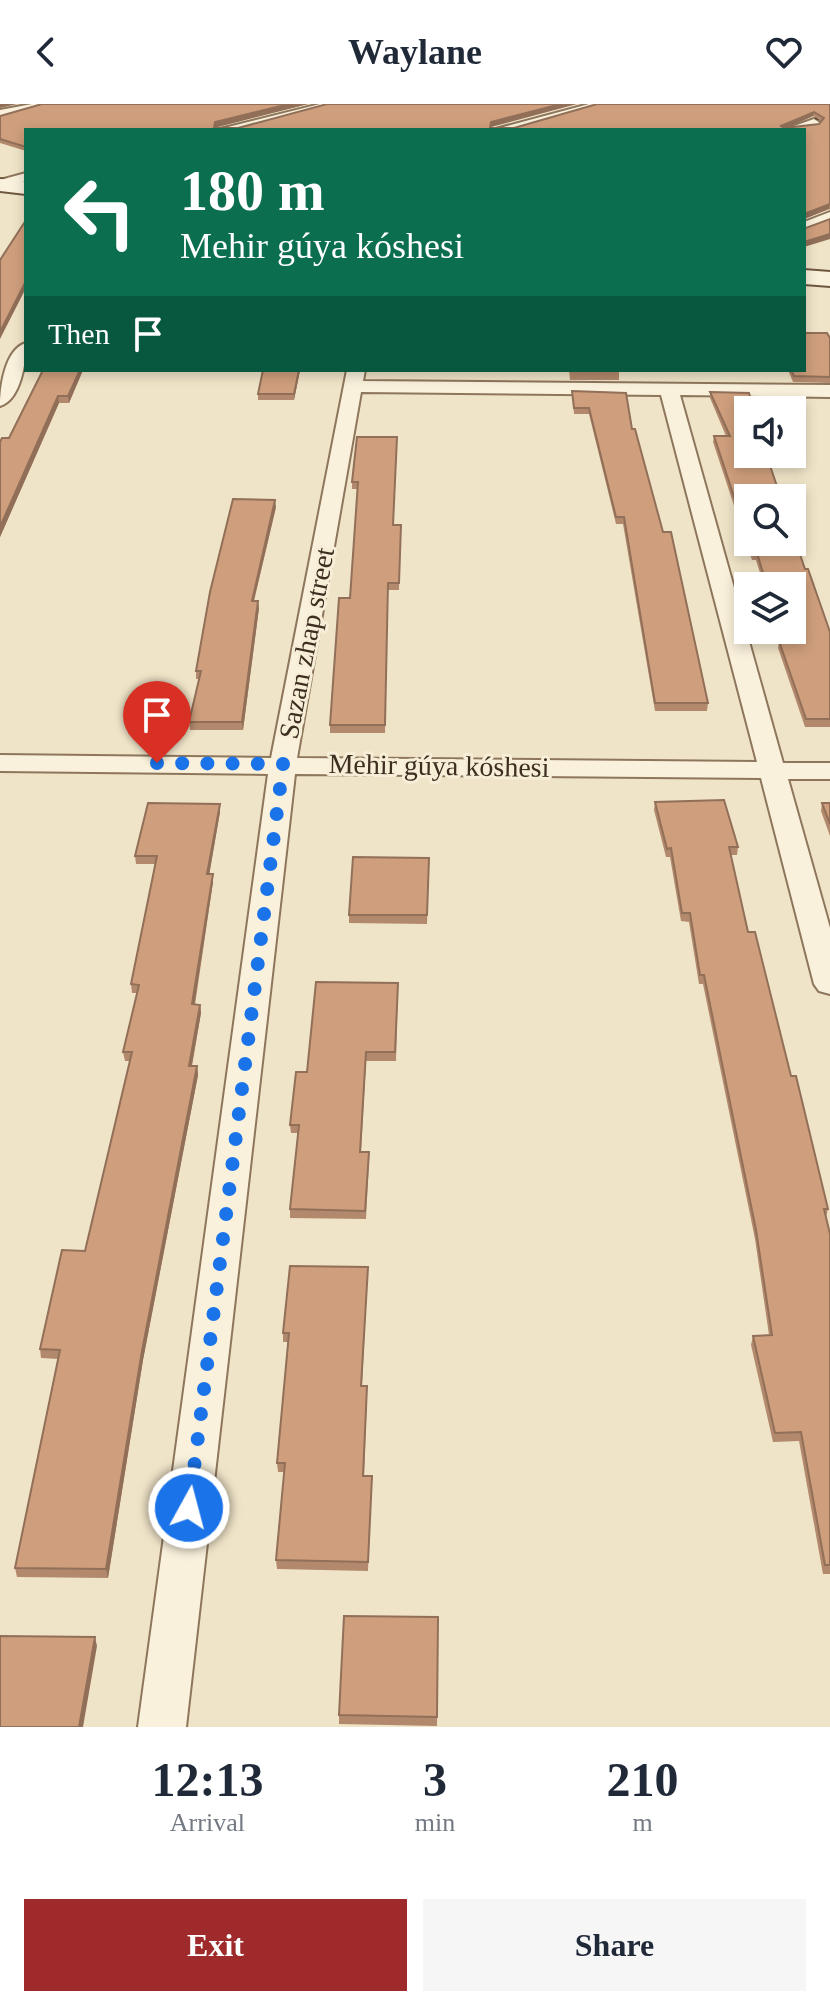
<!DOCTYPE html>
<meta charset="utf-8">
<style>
:root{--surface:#fff;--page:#f6f6f7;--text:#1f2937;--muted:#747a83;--accent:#9e2a2b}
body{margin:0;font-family:"Times New Roman",serif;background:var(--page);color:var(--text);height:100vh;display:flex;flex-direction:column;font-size:30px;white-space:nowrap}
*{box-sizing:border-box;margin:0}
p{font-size:26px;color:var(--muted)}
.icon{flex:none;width:44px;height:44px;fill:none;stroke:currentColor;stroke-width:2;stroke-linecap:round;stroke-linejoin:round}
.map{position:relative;height:1623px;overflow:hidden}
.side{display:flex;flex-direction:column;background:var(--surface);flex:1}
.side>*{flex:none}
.guide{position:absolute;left:24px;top:24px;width:782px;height:244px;border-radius:0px;box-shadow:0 4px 12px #0003;background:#0b6e4f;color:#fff;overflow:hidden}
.controls{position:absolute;left:734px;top:292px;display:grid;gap:16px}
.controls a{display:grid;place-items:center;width:72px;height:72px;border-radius:0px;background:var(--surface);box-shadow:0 4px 12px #0003;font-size:40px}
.pin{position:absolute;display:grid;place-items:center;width:68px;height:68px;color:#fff;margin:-82px -34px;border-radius:50% 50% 50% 0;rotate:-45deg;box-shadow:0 0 8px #0007}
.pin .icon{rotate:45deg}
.me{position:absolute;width:88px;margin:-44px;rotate:7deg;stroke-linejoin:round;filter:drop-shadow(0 0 6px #0008)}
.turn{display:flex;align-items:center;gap:28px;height:168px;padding:0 24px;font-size:36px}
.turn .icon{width:104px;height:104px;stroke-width:2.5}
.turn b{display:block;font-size:56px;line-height:68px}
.then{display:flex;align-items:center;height:76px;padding:0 24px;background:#0003;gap:16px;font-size:30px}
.eta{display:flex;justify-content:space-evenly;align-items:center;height:136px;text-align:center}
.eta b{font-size:48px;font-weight:700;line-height:56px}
.primary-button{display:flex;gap:16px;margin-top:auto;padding:16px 24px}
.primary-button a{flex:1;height:92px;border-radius:0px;background:var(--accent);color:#fff;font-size:32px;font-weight:700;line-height:92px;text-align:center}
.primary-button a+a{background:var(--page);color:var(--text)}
header{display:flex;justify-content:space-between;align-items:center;height:104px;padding:0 24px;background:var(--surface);font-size:36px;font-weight:700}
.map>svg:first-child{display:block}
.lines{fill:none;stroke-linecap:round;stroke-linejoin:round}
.street-casing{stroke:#8d765c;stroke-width:4}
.secondary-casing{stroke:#6f573f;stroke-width:4}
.street{fill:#faf1dc;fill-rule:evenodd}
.secondary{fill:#faf1dc;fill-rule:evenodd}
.rail{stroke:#3d2e20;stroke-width:3;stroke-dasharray:6 6;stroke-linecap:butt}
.wall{fill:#b2896c;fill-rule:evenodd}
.shaded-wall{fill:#916f58}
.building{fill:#cf9f7d;stroke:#916f58;stroke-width:2;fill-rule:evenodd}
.route{stroke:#1a73e8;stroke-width:14;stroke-dasharray:0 25.2}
.labels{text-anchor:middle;stroke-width:6;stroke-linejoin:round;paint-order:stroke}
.street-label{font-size:28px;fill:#3d2e20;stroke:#f7eed8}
</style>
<header><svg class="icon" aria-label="back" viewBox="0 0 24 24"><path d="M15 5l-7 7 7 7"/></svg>Waylane<svg class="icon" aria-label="heart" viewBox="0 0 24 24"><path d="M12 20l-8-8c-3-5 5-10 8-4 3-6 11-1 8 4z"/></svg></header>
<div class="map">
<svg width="830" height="1623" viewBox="0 0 830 1623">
<rect width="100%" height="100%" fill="#f0e4c8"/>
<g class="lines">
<g class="street-casing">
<path id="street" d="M32 0H56L0 14V6Z
M320 0H342L238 26H216Z
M589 0H610L513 26H492Z
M814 15 820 19 818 22 783 26Z
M26 69V77L0 84V76Z
M830 108V117L804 127V118Z
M26 239C26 257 21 296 0 302 0 283 5 245 26 239Z
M347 266H365L363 277 830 281V293L680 291 783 659H830V675H788L830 824V890L819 887 814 880 761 674 295 670 186 1623H138L268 670 0 667V651L271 654ZM361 288 661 291 757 658 297 654Z"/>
</g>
<g class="secondary-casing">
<path id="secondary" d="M0 75 26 78V90L0 87Z
M804 166 830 168V182L804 180Z"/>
</g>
<use href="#street" class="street"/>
<use href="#secondary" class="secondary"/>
<path class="rail" d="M757 0 830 17"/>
</g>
<path class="wall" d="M42 0H308L215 23 238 24 491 23 514 24 830 0V106L829 105 804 115V26H26V47L0 39V12ZM813 12 821 17 819 20 786 24Z
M830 234V279L793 278 788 266H804Z
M83 266 69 299H59L0 433V338L9 334Z
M263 266H300L294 296H258V290Z
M569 266H619V276H570Z
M572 287 632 325 708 599 707 607H655L623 420H616L589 310H574Z
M710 288 749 289 748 438H792L805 465 830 528V623H805L778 544 779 537H780L777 526H792V482H764L756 456H752L713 338 714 332H726L710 294Z
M357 333 394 421H401L399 486H388L385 629H330V621L350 494 358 385H352V378Z
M276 403 254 497 259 504 243 626H190L189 618 199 575H196V567Z
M655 698 738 743 737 751H731L748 828 791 972 828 1105 826 1113 830 1130V1470H823L799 1337 773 1338 751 1241 753 1232 769 1231 755 1135 703 880H699L689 818 681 817 670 753H666L654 706Z
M822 699H830V732L821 707Z
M220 700V708L209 770H213V778L195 901H200L201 909 192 962H197L198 971 143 1256 108 1474 17 1473 15 1464 59 1255 41 1254 40 1245 85 1147 130 957H125L123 948 137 889H132L131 880 155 760H136L135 752Z
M429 754 427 820 349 819V811Z
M398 879 396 957H366L361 1048 369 1057 366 1115 290 1114V1105L298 1029H291L290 1021 307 968Z
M368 1163 362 1282 367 1292 364 1372H372L368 1467 277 1465 276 1456 284 1368H278L277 1359 288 1238H283V1229Z
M438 1513 437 1622 339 1620V1611Z"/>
<path class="shaded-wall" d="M0 0H17L0 4Z
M289 0H308L214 24 215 18Z
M561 0H577L491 23V26V18Z
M814 8 813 12 782 26 781 22Z
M830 100 829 105 804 115V110Z
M830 130V135L804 143V138Z
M26 177V184L0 235V228Z
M80 266H83L69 299 68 292Z
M299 266H300L294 296V290Z
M58 292 59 299 0 433V423Z
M275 396 276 403 252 504V497Z
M258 497 259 504 243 626 242 618Z
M220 700V708L208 778 207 770Z
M213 770V778L193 909 192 900Z
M200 901 201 909 190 971 189 962Z
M197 962 198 971 143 1256 108 1474 106 1465 142 1247Z
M95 1533 97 1542 83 1623H79Z"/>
<path class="building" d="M42 0H289L215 18 214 24H238L327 0H561L491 18 490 24H514L597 0H830V100L804 110V26H26V43L0 35V12ZM814 8 824 14 819 20 784 24 781 22Z
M830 115V130L804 138V123L806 124Z
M26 116V177L0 228V156Z
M804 229H827L830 234V273L794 272 791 266H804Z
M43 266H80L68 292H58L0 423V338L2 334H9Z
M263 266H299L294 290H258Z
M572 287 626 289 632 325H635L663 428H671L708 599H655L624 413H616L589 304H574Z
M710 288 749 289 754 306H748V350H766L781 394H748V435L714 332H730Z
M357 333H397L393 421H401L399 479H388L385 621H330L339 494H350L358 378H352Z
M233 395 275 396 252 497H258L242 618H189L201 567H196L210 488Z
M792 427 805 465H808L830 528V615H806L779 537H784L780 526H792V482H767L757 449H753L749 438H792Z
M724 696 738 743H729L748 828H755L791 972H796L828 1105H824L830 1130V1461H825L801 1328 775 1329 753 1232 772 1231 756 1126 704 871H700L690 809H682L671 744 667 745 655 698Z
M148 699 220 700 207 770H213L192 900 200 901 189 962H197L142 1247 106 1465 15 1464 60 1246 40 1245 62 1146 85 1147 132 948H123L139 881 131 880 157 752H135Z
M822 699H830V720Z
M353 753 429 754 427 811H349Z
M316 878 398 879 395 948H366L360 1048H369L365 1107 290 1105 299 1021H290L296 968H307Z
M290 1162 368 1163 361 1282H367L363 1372H372L368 1458 276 1456 285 1359H277L289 1229H283Z
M344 1512 438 1513 437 1613 339 1611Z
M0 1532 95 1533 79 1623H0Z"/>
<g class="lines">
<path class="route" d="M157 659 283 660 189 1404"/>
</g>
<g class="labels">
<g class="street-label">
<text transform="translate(306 539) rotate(-79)" y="10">Sazan zhap street</text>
<text transform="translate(439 661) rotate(1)" y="10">Mehir gúyа kóshesi</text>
</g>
</g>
</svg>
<div class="controls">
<a><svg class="icon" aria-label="sound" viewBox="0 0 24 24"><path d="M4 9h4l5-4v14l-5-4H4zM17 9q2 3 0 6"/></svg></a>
<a><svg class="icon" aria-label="search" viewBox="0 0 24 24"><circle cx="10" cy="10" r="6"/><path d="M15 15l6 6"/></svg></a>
<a><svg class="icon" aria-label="layers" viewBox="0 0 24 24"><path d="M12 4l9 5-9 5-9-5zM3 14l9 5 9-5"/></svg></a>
</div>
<div class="pin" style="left:157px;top:659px;background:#d93025"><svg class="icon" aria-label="arrive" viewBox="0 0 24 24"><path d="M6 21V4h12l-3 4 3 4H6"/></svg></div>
<svg class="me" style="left:189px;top:1404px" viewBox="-20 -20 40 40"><circle r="17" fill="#1a73e8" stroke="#fff" stroke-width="3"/><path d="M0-11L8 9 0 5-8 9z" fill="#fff"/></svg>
<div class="guide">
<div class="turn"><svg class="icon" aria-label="left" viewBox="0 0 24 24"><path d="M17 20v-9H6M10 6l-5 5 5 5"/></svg><div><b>180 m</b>Mehir gúyа kóshesi</div></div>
<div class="then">Then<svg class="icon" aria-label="arrive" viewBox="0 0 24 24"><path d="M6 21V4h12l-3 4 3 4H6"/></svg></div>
</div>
</div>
<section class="side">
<div class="eta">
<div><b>12:13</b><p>Arrival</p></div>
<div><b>3</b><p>min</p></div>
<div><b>210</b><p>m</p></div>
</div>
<div class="primary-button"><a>Exit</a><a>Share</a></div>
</section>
